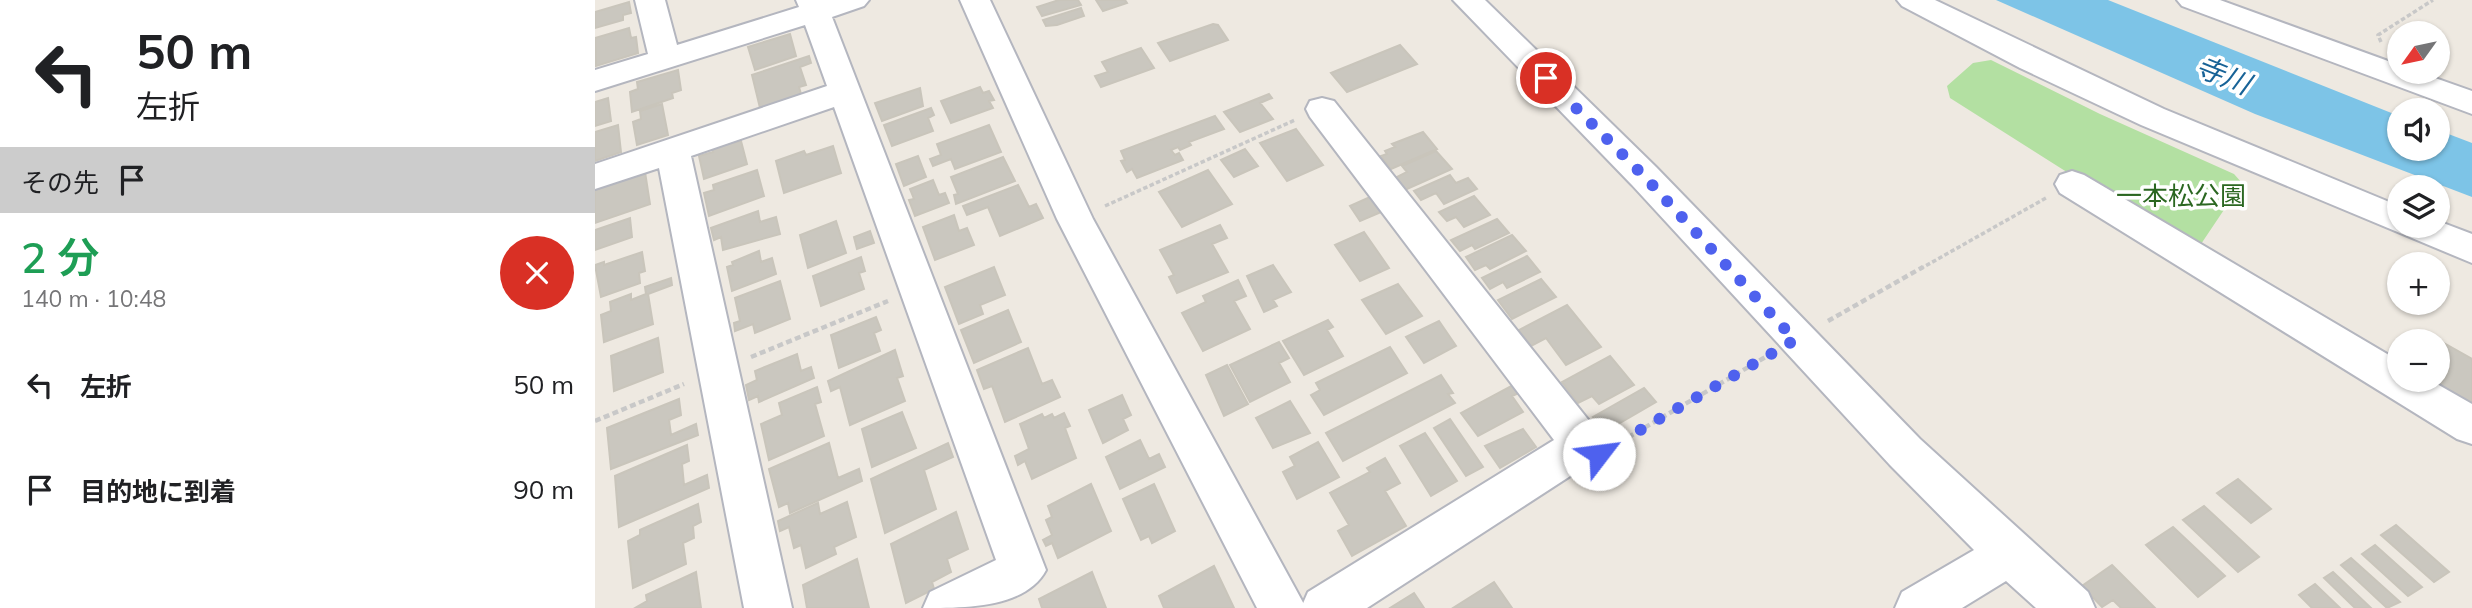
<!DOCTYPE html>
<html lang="ja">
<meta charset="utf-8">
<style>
:root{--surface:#fff;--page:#f6f6f6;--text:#202124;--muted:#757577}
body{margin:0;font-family:Mulish,"Noto Sans JP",sans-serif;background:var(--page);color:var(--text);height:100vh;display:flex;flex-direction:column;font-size:26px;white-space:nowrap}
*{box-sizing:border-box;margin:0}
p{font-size:23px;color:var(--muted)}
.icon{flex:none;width:38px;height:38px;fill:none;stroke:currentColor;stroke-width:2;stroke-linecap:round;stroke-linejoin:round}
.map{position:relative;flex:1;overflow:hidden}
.side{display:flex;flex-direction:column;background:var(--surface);width:595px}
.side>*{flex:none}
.top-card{background:#fff;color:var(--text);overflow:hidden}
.needle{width:46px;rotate:237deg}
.controls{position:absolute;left:1792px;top:21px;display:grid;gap:14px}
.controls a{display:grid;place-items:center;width:63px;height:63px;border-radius:50%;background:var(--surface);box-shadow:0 2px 5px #0004;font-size:35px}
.pin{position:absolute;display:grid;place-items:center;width:60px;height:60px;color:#fff;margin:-30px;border:4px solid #fff;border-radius:50%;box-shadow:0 2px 7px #0007}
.me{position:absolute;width:77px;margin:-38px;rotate:60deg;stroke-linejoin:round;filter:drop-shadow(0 0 5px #0008)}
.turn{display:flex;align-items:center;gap:24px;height:147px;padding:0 21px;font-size:32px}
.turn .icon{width:91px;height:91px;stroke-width:2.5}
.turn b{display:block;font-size:49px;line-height:60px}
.then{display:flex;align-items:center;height:66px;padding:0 21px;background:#0003;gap:14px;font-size:26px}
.round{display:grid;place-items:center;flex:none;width:74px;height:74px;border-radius:37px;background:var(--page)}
.summary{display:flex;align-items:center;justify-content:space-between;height:119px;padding:0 21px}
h1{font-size:42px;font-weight:600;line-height:52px;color:#1e9e55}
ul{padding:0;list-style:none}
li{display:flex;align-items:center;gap:21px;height:105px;padding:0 21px}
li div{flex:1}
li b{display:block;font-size:26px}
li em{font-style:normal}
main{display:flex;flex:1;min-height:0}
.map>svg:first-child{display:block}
.green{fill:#b3e0a2}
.water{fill:#7dc4e7}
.building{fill:#cac7bf;stroke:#c9c5bb;stroke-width:2}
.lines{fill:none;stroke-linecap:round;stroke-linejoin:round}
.minor-casing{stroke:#b4b6bf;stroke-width:4}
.tertiary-casing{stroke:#b4b6bf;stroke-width:4}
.path-far1{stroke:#c8c8c8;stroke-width:3.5;stroke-dasharray:4.5 2.5;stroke-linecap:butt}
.path{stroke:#c8c8c8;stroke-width:4.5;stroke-dasharray:6 3.5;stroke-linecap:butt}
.minor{fill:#fff;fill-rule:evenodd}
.tertiary{fill:#fff;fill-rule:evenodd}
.route{stroke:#4e61ee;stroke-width:12;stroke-dasharray:0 21.6}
.labels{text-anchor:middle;stroke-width:7;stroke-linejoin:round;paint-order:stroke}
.park-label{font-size:26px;fill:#2b6721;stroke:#fff}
.water-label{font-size:28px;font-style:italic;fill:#186397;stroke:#fff}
</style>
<main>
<section class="side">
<div class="top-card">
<div class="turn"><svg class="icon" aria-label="left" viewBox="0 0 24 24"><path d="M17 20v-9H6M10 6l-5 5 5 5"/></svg><div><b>50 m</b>左折</div></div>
<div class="then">その先<svg class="icon" aria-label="arrive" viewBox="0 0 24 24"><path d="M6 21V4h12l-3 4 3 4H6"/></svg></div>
</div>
<div class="summary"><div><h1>2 分</h1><p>140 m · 10:48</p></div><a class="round" style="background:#d93025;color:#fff"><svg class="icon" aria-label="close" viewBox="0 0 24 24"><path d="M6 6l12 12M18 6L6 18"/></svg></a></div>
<ul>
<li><svg class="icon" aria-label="left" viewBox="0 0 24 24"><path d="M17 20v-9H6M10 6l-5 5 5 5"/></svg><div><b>左折</b></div><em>50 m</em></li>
<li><svg class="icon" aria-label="arrive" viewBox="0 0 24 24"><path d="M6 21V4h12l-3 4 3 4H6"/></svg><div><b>目的地に到着</b></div><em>90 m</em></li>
</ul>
</section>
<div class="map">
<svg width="1877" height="608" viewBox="0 0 1877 608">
<rect width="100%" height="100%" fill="#eee9e1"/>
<path class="green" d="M1396 60 1505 114 1639 174 1647 183 1606 244 1625 269 1355 98 1352 86 1378 63Z"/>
<path class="water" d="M1401 0H1513L1804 116V149H1843V130L1877 143V197L1660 114Z"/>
<path class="building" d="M464 0H483L486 5 447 16 442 7Z
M501 0H530L532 3 508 11Z
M34 2 36 13 28 15V20L0 28V12Z
M486 8 489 16 462 25 451 26 448 20Z
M618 24 623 25 633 40 575 61 563 43Z
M34 28 36 38 41 37 43 53 1 66 0 38Z
M195 34 201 56 160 70 153 47Z
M805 45 822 64 752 92 736 73Z
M546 48 559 68 506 87 500 76 513 72 507 62Z
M214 56 216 63 205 67 211 85 204 87 206 94 165 108 157 75Z
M83 70 86 90 77 93 78 98 37 112 35 92 43 89 42 82Z
M385 87 388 93 394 91 399 100 394 101 398 108 356 123 346 101Z
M325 88 328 106 287 121 280 103Z
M674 94 677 98 665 103 678 119 645 132 629 112Z
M13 98 16 121 0 126V102Z
M67 104 73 135 42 145 38 122 46 119 45 111Z
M336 108 339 115 333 118 338 131 297 146 289 125Z
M620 116 629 129 594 142 596 145 585 150 583 147 576 150 580 155 584 153 588 160 542 178 537 169 532 172 526 161 530 160 526 151Z
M23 125 26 152 0 161V132Z
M394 125 406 152 360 169 356 159 338 166 335 159 346 155 342 144Z
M701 129 728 165 692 181 665 143Z
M828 132 842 149 796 169 786 156 792 154 790 151 800 147 797 144Z
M146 141 152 164 109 179 104 156 118 152 117 148Z
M238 146 246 173 189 193 181 161 209 151 211 155Z
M650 149 663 166 639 177 626 160Z
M841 151 857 169 803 193 794 181 812 172 807 166Z
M323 156 331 177 309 186 301 164Z
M408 157 420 181 361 204 359 195 363 194 356 177Z
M162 170 169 196 114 216 109 193 119 190 118 185Z
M613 170 637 204 587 227 564 192Z
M50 172 55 204 0 223V190Z
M855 175 861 183 873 178 882 189 849 204 841 193 826 200 819 191Z
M338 180 344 195 350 193 354 203 320 216 314 200 319 199 315 189Z
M423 185 434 207 441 204 448 218 405 236 393 207 372 215 368 206Z
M879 196 895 215 869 227 861 217 852 221 844 212Z
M775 197 786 212 765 221 755 206Z
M163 211 165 222 181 217 185 234 128 250 126 237 119 240 116 228Z
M359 215 364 231 372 228 379 245 340 260 328 227Z
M35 218 37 237 0 250V230Z
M902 219 914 233 880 249 877 245 865 251 856 240Z
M241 221 251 253 213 268 205 235Z
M625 225 632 238 617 244 633 272 582 293 574 277 579 275 565 250Z
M275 231 279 243 262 249 259 237Z
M769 232 794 268 765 281 740 245Z
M917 235 931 251 895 269 891 265 880 270 871 257Z
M164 251 166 262 177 258 181 274 137 291 132 267 138 265 137 262Z
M47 252 50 271 44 273 45 283 6 297 0 265 9 262V265Z
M932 256 945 272 912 288 908 282 895 289 887 278Z
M266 257 270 271 264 273 269 289 226 306 218 276Z
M678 265 696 292 678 300 682 306 669 312 652 276Z
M399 267 410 295 385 305 388 314 364 324 350 287Z
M76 278 77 285 53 294 58 324 9 342 6 315 16 311 15 302 36 294V300L51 294 50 287Z
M946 279 961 297 917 319 903 300Z
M643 280 651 296 639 301 655 329 608 351 587 313 611 302 608 296Z
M185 281 195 319 160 333 158 324 140 331 139 323 145 321 140 298Z
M803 284 827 316 791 334 767 300Z
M972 305 1006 347 971 365 951 338 936 346 924 330Z
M413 310 426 342 379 363 366 330Z
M281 317 286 330 279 333 285 351 244 368 236 335Z
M733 320 738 327 732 330 748 356 709 375 688 341Z
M844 321 861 346 829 363 811 337Z
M63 338 68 372 19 391 16 356Z
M1840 338 1877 359V420L1810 381 1843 380V341H1838Z
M684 342 694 358 684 363 695 382 655 402 635 365Z
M795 347 812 373 729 415 716 395 725 390 721 383Z
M433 348 447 384 457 380 465 397 410 422 397 386 389 389 382 370Z
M300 350 308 376 302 378 310 401 255 425 245 387 236 391 233 381Z
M202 354 206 371 216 367 219 378 164 402 163 396 154 400 151 385 162 380 160 371Z
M1015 356 1039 385 1004 404 997 396 983 403 967 382Z
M632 365 653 404 629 416 611 375Z
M846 375 858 393 853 394 860 403 748 461 731 433Z
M920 384 926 392 917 396 928 412 883 436 866 413Z
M222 387 226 402 220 404 229 436 174 460 166 424 187 415 184 403Z
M1049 388 1061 402 1006 434 996 422 1001 420 998 417Z
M527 395 536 415 528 419 533 430 508 443 494 410Z
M84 399 86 415 74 420 76 435 101 424 103 435 16 469 12 428Z
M695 401 715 433 678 448 661 418Z
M307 412 321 448 277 467 267 429Z
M469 413 475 426 470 428 481 458 437 479 430 461 423 465 420 456 434 449 425 424 447 414 449 418 457 414 459 418Z
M855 419 888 467 871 476 839 428Z
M928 429 941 447 905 468 890 446Z
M830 433 862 481 836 496 805 446Z
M545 440 554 459 564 454 570 467 525 489 511 457Z
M723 442 744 477 702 499 688 472 700 466 695 457Z
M234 443 243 478 264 469 267 481 195 513 193 503 184 507 174 469Z
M353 443 358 457 329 470 341 509 290 533 276 479Z
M92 445 94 461 87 464 89 485 112 475 114 488 24 527 20 476Z
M790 458 805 483 790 491 811 526 757 556 743 531 754 525 735 493 775 472 772 468Z
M1643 479 1676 509 1656 523 1622 493Z
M496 484 516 531 463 558 457 543 451 546 448 540 457 535 451 520 457 517 453 506Z
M559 484 580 531 557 543 554 536 546 540 528 499Z
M252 502 261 537 239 547 241 554 211 568 206 545 199 548 194 527 185 531 183 521 223 503 225 514Z
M103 504 106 522 98 526 99 538 88 543 91 564 38 588 33 541 45 535V530Z
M1609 506 1664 557 1643 572 1588 520Z
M361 512 373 549 352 559 356 572 337 582 339 589 311 603 296 544Z
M1801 525 1854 572 1839 582 1786 535Z
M1578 527 1630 576 1603 597 1551 545Z
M1780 545 1827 587 1813 596 1767 554Z
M1756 558 1805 602 1792 608 1746 565Z
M262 559 274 608H212L208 585Z
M1517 565 1560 608H1526L1518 600 1507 607 1487 586Z
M619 566 639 608H569L564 596Z
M101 572 106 608H40L52 601 51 595Z
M497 572 511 608H447L444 599Z
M1738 572 1776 608H1760L1729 578Z
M899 582 917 608H858Z
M1720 584 1745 608H1717L1704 595Z
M819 593 829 608H795Z"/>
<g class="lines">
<g class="minor-casing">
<path id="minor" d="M40 0H70L82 45 204 7 201 0H274L269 6 237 17 451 570C431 608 370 608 328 608L335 592 401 560 239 107 96 156 197 608H149L64 168 0 189V164L232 86 210 25 0 91V70L53 54Z
M858 0H890L1061 167 1325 439 1493 592 1500 608H1441L1411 581 1367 608H1300L1307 592 1379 550 1295 465 1037 185Z
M1302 0H1340L1569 109 1804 206V226H1843V221L1877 234V263L1546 125 1425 68 1307 6Z
M1582 0H1625L1804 65V72H1823L1877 91V114L1587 6Z
M727 98 739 101 1003 432 1009 445 1003 458 772 608H706L713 592 959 440 715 117 711 109 715 101Z
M1477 171 1489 175 1804 361V380H1835L1877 404V444L1862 439 1465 193 1460 184 1465 175Z"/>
</g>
<g class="tertiary-casing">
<path id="tertiary" d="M365 0H395L498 219 711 608H662L462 219Z"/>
</g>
<path class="path-far1" d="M1786 42 1783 35 1838 0
M510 206 700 120
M1325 269 1451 198"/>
<path class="path" d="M1233 321 1328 267
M156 357 293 301
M0 421 89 384
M1025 442 1174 355"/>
<use href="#minor" class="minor"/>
<use href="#tertiary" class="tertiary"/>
</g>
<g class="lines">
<path class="route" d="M951 78 1049 176 1200 340 1004 454"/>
</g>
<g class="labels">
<g class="park-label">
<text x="1586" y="205">一本松公園</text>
</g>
<g class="water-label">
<text transform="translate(1628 75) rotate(22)" y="10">寺川</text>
</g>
</g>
</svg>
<div class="controls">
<a><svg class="needle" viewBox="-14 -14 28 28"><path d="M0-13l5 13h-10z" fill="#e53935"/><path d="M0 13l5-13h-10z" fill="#757577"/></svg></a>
<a><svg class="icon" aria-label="sound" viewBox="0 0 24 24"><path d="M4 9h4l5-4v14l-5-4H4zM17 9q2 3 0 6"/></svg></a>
<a><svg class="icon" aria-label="layers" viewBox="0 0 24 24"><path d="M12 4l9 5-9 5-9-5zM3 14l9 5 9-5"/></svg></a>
<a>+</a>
<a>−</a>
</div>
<div class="pin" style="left:951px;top:78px;background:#d93025"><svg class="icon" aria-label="arrive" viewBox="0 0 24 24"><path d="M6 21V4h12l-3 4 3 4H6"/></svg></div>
<svg class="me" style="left:1004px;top:454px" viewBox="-20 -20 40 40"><circle r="19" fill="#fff"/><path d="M0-13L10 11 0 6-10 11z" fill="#4e61ee"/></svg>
</div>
</main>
